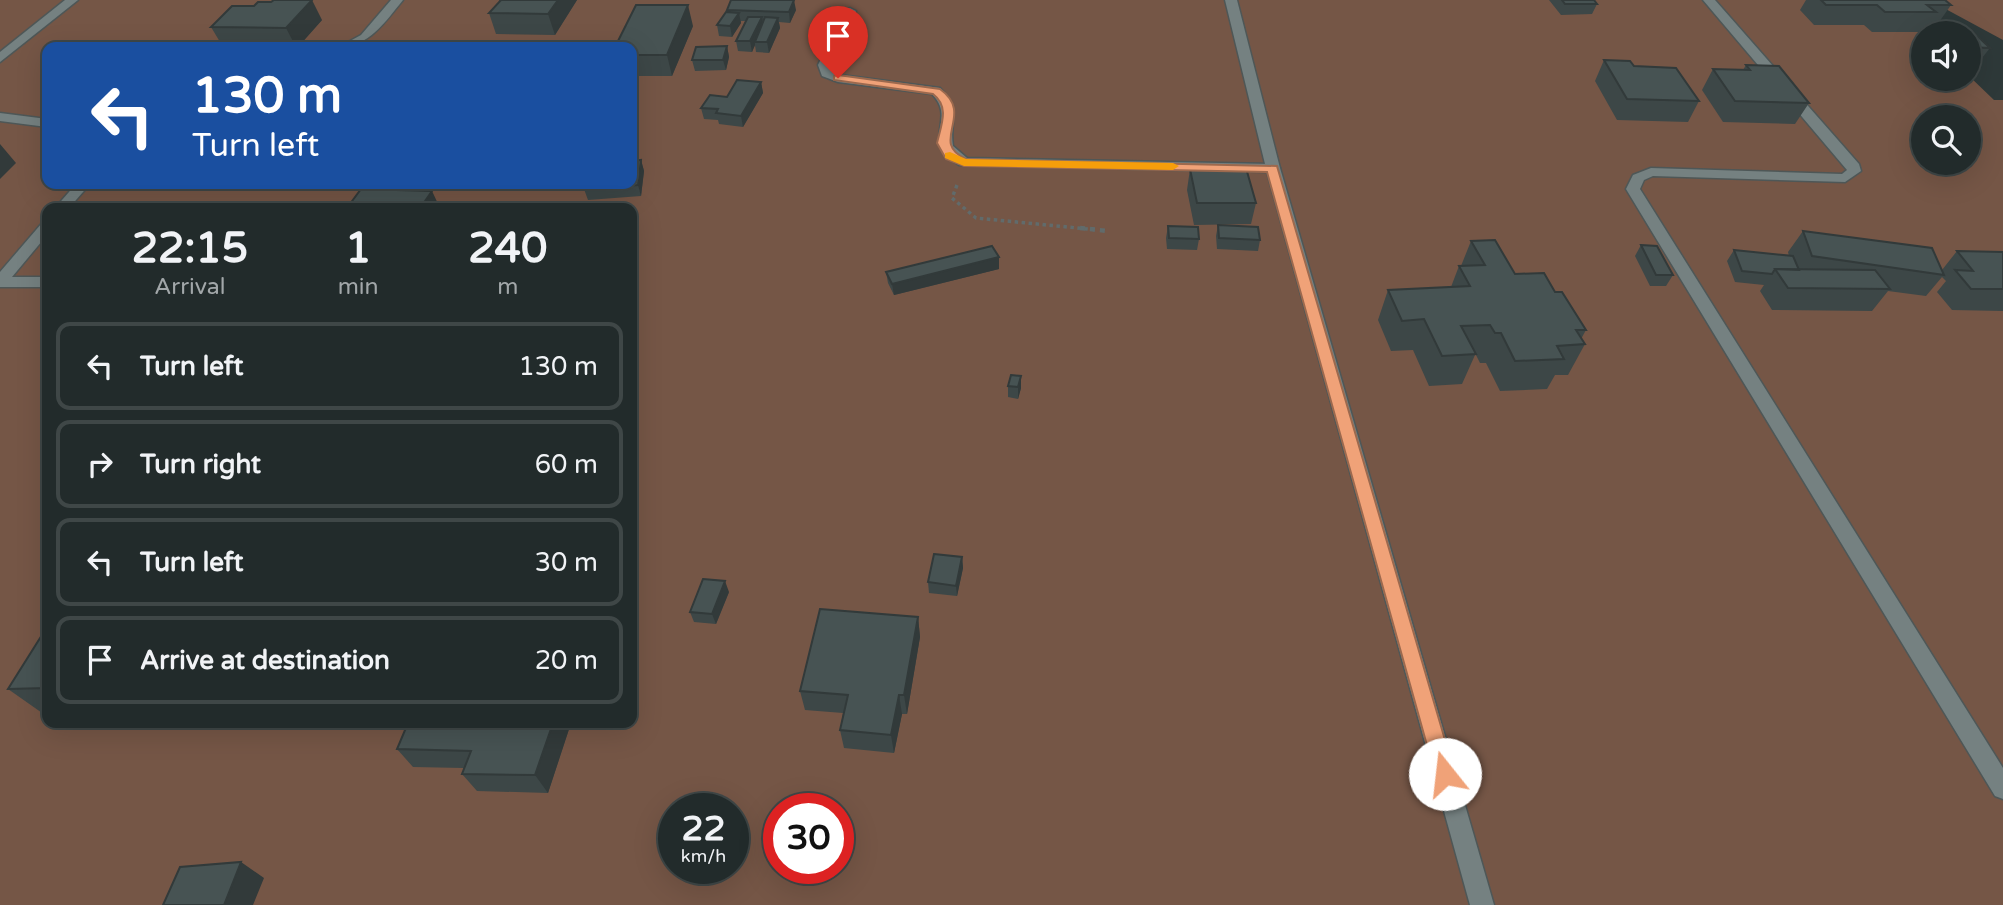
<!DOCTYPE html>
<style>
:root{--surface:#222b2b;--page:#2e3737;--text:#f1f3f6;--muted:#a2a7a9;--line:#3f4747}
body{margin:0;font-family:"Varela Round",sans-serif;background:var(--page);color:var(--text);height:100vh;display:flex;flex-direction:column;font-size:26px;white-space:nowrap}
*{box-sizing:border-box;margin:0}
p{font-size:23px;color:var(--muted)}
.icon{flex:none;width:38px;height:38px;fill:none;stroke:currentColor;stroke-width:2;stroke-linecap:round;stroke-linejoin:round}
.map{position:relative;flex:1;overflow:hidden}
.drawer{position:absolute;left:42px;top:203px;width:595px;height:525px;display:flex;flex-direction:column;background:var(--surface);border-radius:14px;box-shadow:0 7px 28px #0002,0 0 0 2px var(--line)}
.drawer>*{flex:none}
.guide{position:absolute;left:42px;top:42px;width:595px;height:147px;border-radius:14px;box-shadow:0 7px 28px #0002,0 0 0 2px var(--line);background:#1a4fa0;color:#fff;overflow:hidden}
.controls{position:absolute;left:1911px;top:21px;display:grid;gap:14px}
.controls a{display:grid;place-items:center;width:70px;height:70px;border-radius:50%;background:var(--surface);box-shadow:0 7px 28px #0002,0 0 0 2px var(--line);font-size:35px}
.speed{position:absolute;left:658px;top:793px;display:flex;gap:14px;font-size:35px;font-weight:700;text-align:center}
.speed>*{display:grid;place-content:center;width:91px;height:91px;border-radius:50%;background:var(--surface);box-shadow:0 7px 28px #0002,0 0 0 2px var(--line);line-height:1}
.speed small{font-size:18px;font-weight:400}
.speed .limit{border:10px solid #d22;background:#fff;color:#111}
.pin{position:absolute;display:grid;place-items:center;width:60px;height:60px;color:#fff;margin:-72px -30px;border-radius:50% 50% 50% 0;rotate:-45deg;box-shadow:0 0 7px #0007}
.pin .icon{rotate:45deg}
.me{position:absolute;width:77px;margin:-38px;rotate:344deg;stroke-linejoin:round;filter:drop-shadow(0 0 5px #0008)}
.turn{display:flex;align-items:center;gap:24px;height:147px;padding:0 35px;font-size:32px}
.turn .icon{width:91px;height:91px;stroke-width:2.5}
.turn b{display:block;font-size:49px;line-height:60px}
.eta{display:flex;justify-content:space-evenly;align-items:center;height:119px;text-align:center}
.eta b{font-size:42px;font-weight:700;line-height:49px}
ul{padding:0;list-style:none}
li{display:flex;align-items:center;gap:21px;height:88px;margin:0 14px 10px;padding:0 21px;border:4px solid var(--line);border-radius:14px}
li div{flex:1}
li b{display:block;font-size:26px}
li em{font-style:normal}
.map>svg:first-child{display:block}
.green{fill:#755646;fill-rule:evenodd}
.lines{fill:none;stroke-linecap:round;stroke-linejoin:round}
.service-casing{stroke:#4e5757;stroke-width:3}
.minor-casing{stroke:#4e5757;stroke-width:3}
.path-far1{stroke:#616b6b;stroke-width:3.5;stroke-dasharray:3.5 3.5;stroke-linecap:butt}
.path{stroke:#616b6b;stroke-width:4.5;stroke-dasharray:5 5;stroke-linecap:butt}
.service{fill:#758181;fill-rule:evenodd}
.minor{fill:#758181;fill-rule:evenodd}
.wall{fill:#3d4747}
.shaded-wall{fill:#323a3a}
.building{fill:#475353;stroke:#323a3a;stroke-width:2}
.route{fill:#f0a278;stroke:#9c694e;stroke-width:2}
.slow{fill:#f59e0b}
</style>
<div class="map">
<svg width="2003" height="905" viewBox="0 0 2003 905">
<rect width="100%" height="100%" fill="#2e3939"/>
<path class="green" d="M0 0H1889L1924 33 1923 79H1969V76L1994 100H2003V905H0ZM47 47H632V184H47ZM1923 117H1969V163H1923ZM47 208H632V723H47ZM674 808H733V868H674ZM779 808H838V868H779Z
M1929 0H2003V40Z"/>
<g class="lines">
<g class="service-casing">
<path id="service" d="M850 8 856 11 830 65 832 71 841 75 940 88C962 111 949 120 953 146L967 158 1273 164 1280 168 1273 172 959 165C918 139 958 121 932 94L838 82 822 76 818 65 844 11Z"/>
</g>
<g class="minor-casing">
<path id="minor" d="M65 0H78L0 62V52Z
M391 0H403C385 22 369 47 339 47L361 35Z
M1225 0H1237L1280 168 1494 905H1470L1266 168Z
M1703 0H1715L1859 164 1861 171 1845 182 1653 176 1644 180 1640 189 2003 768V799L1995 796 1626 189 1633 175 1651 168 1842 174 1847 170Z
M0 113 47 119V127L0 121Z
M76 184H90L69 208H55Z
M47 222V235L12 277H47V287H0V272L42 223Z"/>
</g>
<path class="path-far1" d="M957 185 952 198 976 218 1098 230"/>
<path class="path" d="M1080 228 1108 231"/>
<use href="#service" class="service"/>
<use href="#minor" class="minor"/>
</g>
<path class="wall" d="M499 0H577L555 35 496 34 489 13 500 2Z
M1549 0H1594L1597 4 1592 14 1561 15Z
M1806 0H1945L1951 5 1937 25H1927L1922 32H1872L1864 25H1814L1800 10Z
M727 10H796L790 23 779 22 780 28 769 53 756 52 755 45 752 52 738 51 736 41 746 21H741V23L732 37 719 36 717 25 727 12Z
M322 20 298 47H223L211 27Z
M693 26 672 76H632V47Z
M1930 28 1971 30 1990 48 1982 58H1969V33H1926Z
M727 46 729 57 726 70 695 71 692 60Z
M1604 60 1634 66 1699 101 1688 122 1617 120 1595 81Z
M1746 65 1809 103 1795 124 1723 122 1702 90 1713 69 1743 70Z
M761 82 763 93 743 127 719 124 718 120 704 119 701 108Z
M641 160 644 171 641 196 588 200 584 189Z
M1190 169 1256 203 1251 224 1194 225 1187 190Z
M1218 225 1260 240 1258 251 1217 249 1216 236Z
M1168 226 1199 239 1197 250 1167 249 1166 238Z
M1803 231 1942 270 1957 251 2003 252V311L1952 310 1937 292 1946 281 1942 277 1926 296 1888 291 1872 311 1772 310 1760 291 1764 285 1735 282 1727 261 1734 250 1789 256 1788 252Z
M1471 241 1515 274 1555 292 1586 330 1581 339 1585 344 1568 375H1555L1547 389 1500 391 1486 363H1480L1476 355H1475L1462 384 1429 386 1413 350 1391 351 1378 320 1388 290 1451 287 1459 266H1461Z
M1641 245 1673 275 1666 286H1650L1635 256Z
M999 269 894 295 888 283 886 272Z
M1021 376V388L1018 399 1008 397V386Z
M962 557 963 568 957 596 929 593 928 582Z
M729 592 716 624 694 622 690 612Z
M918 617 920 637 907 714H902L894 753 844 748 840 730 843 713 805 710 800 691Z
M47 627V715H45L8 689Z
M571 723 548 793 477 791 462 774 464 768 413 767 397 749Z"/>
<path class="shaded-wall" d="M312 0 322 20 298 47H296L286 28Z
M558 0H577L555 35 548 14Z
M794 0 796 10 790 23 789 12Z
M688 5 693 26 672 76 667 55Z
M739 13 741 23 732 37 730 26Z
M762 17 764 28 755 42V45L752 52 750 41Z
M778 18 780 28 769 53 767 42Z
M727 46 729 57 726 70 723 60Z
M761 82 763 93 743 127 741 116Z
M0 144 16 163 0 179Z
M641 160 644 171 641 196 638 185Z
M432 191 440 208H425L423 204Z
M999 257V269L894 295 892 284Z
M1021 376V388L1018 399V387Z
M962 557 963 568 957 596 956 586Z
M725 581 729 592 716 624 712 614Z
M918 617 920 637 907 714 904 695Z
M899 695 902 714 894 753 891 735Z
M553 723H571L548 793 535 775Z
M241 862 264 878 253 905H224Z"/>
<path class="building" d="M274 0H312L286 28 211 27 232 6H254L258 2H271Z
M501 0H558L548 14 489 13Z
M731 0H794L789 12 727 10Z
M1562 0H1594L1597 4H1565Z
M1821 0H1945L1951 5H1927L1936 12H1885L1877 5H1826Z
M636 5H688L667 55H632V47H615Z
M726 12 739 13 730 26 717 25Z
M748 17H762L750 41H736Z
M765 17 778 18 767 42H755Z
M1930 28 1971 30 1990 48 1969 47V33H1934Z
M727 46 723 60H692L696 47Z
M1604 60 1630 61 1634 66 1676 68 1699 101 1627 99Z
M1746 65 1779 66 1809 103 1735 101 1713 69 1750 70Z
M737 80 761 82 741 116 716 113 718 109 701 108 710 95 727 97Z
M641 160 638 185 584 189 585 184H632V161Z
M1246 168 1256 203H1197L1190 169Z
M361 189 432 191 423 204H436L434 208H347Z
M1218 225 1258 227 1260 240 1219 238Z
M1168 226 1198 227 1199 239 1169 238Z
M1803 231 1932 248 1944 275 1812 256Z
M1495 240 1515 274 1544 273 1555 292H1562L1586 330H1576L1585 344 1557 346 1564 359 1515 361 1501 333H1495L1490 325 1461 326 1476 354 1442 356 1424 319 1402 321 1388 290 1470 286 1459 266 1485 265 1471 241Z
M1641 245 1657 246 1673 275H1656Z
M992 246 999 257 892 284 886 272Z
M1734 250 1793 256 1799 270 1775 269 1772 274 1742 271Z
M1957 251 2003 252V289H1971L1955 270 1973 271Z
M1775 269 1875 270 1890 289 1788 288Z
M1011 375 1021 376 1018 387 1008 386Z
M934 554 962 557 956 586 928 582Z
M703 579 725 581 712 614 690 612Z
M820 609 918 617 904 695H899L891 735 840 730 848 695 800 691Z
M47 627V688L8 689Z
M408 723H553L535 775 462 774 471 751 397 749Z
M241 862 224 905H163L180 867Z"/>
<path class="route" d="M838 75 940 89C976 115 928 142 966 159L1277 166 1455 774 1452 780 1445 783 1438 780 1435 774 1267 172 964 166 946 159 937 143C941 125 950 107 933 94L834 80V76Z"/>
<path class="slow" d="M950 152 966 159 1173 163 1179 166 1173 170 964 166 945 158V153Z"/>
</svg>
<div class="controls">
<a><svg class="icon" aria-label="sound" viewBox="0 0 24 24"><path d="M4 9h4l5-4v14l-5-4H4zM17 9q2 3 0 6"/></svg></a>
<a><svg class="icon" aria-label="search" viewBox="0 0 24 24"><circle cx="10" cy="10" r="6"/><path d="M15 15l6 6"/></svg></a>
</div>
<div class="speed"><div>22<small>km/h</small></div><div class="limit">30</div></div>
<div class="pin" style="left:838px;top:78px;background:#d93025"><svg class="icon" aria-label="arrive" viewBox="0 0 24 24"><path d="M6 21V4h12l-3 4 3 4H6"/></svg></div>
<svg class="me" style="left:1445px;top:774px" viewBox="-20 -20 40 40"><circle r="19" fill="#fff"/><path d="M0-13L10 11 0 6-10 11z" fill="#f0a278"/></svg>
<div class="guide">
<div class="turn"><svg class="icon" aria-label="left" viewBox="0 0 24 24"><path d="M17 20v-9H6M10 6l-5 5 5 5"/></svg><div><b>130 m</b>Turn left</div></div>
</div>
<section class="drawer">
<div class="eta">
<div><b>22:15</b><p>Arrival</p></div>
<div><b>1</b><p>min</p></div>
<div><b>240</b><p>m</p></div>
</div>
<ul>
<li><svg class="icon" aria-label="left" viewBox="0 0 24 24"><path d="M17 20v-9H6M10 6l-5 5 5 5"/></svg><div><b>Turn left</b></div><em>130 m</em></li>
<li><svg class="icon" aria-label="right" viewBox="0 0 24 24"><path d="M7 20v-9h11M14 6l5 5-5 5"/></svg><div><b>Turn right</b></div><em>60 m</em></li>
<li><svg class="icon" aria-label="left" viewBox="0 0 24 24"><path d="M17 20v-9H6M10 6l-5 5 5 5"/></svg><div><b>Turn left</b></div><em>30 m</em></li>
<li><svg class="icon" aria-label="arrive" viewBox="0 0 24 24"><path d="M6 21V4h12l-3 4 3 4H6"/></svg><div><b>Arrive at destination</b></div><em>20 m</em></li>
</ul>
</section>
</div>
